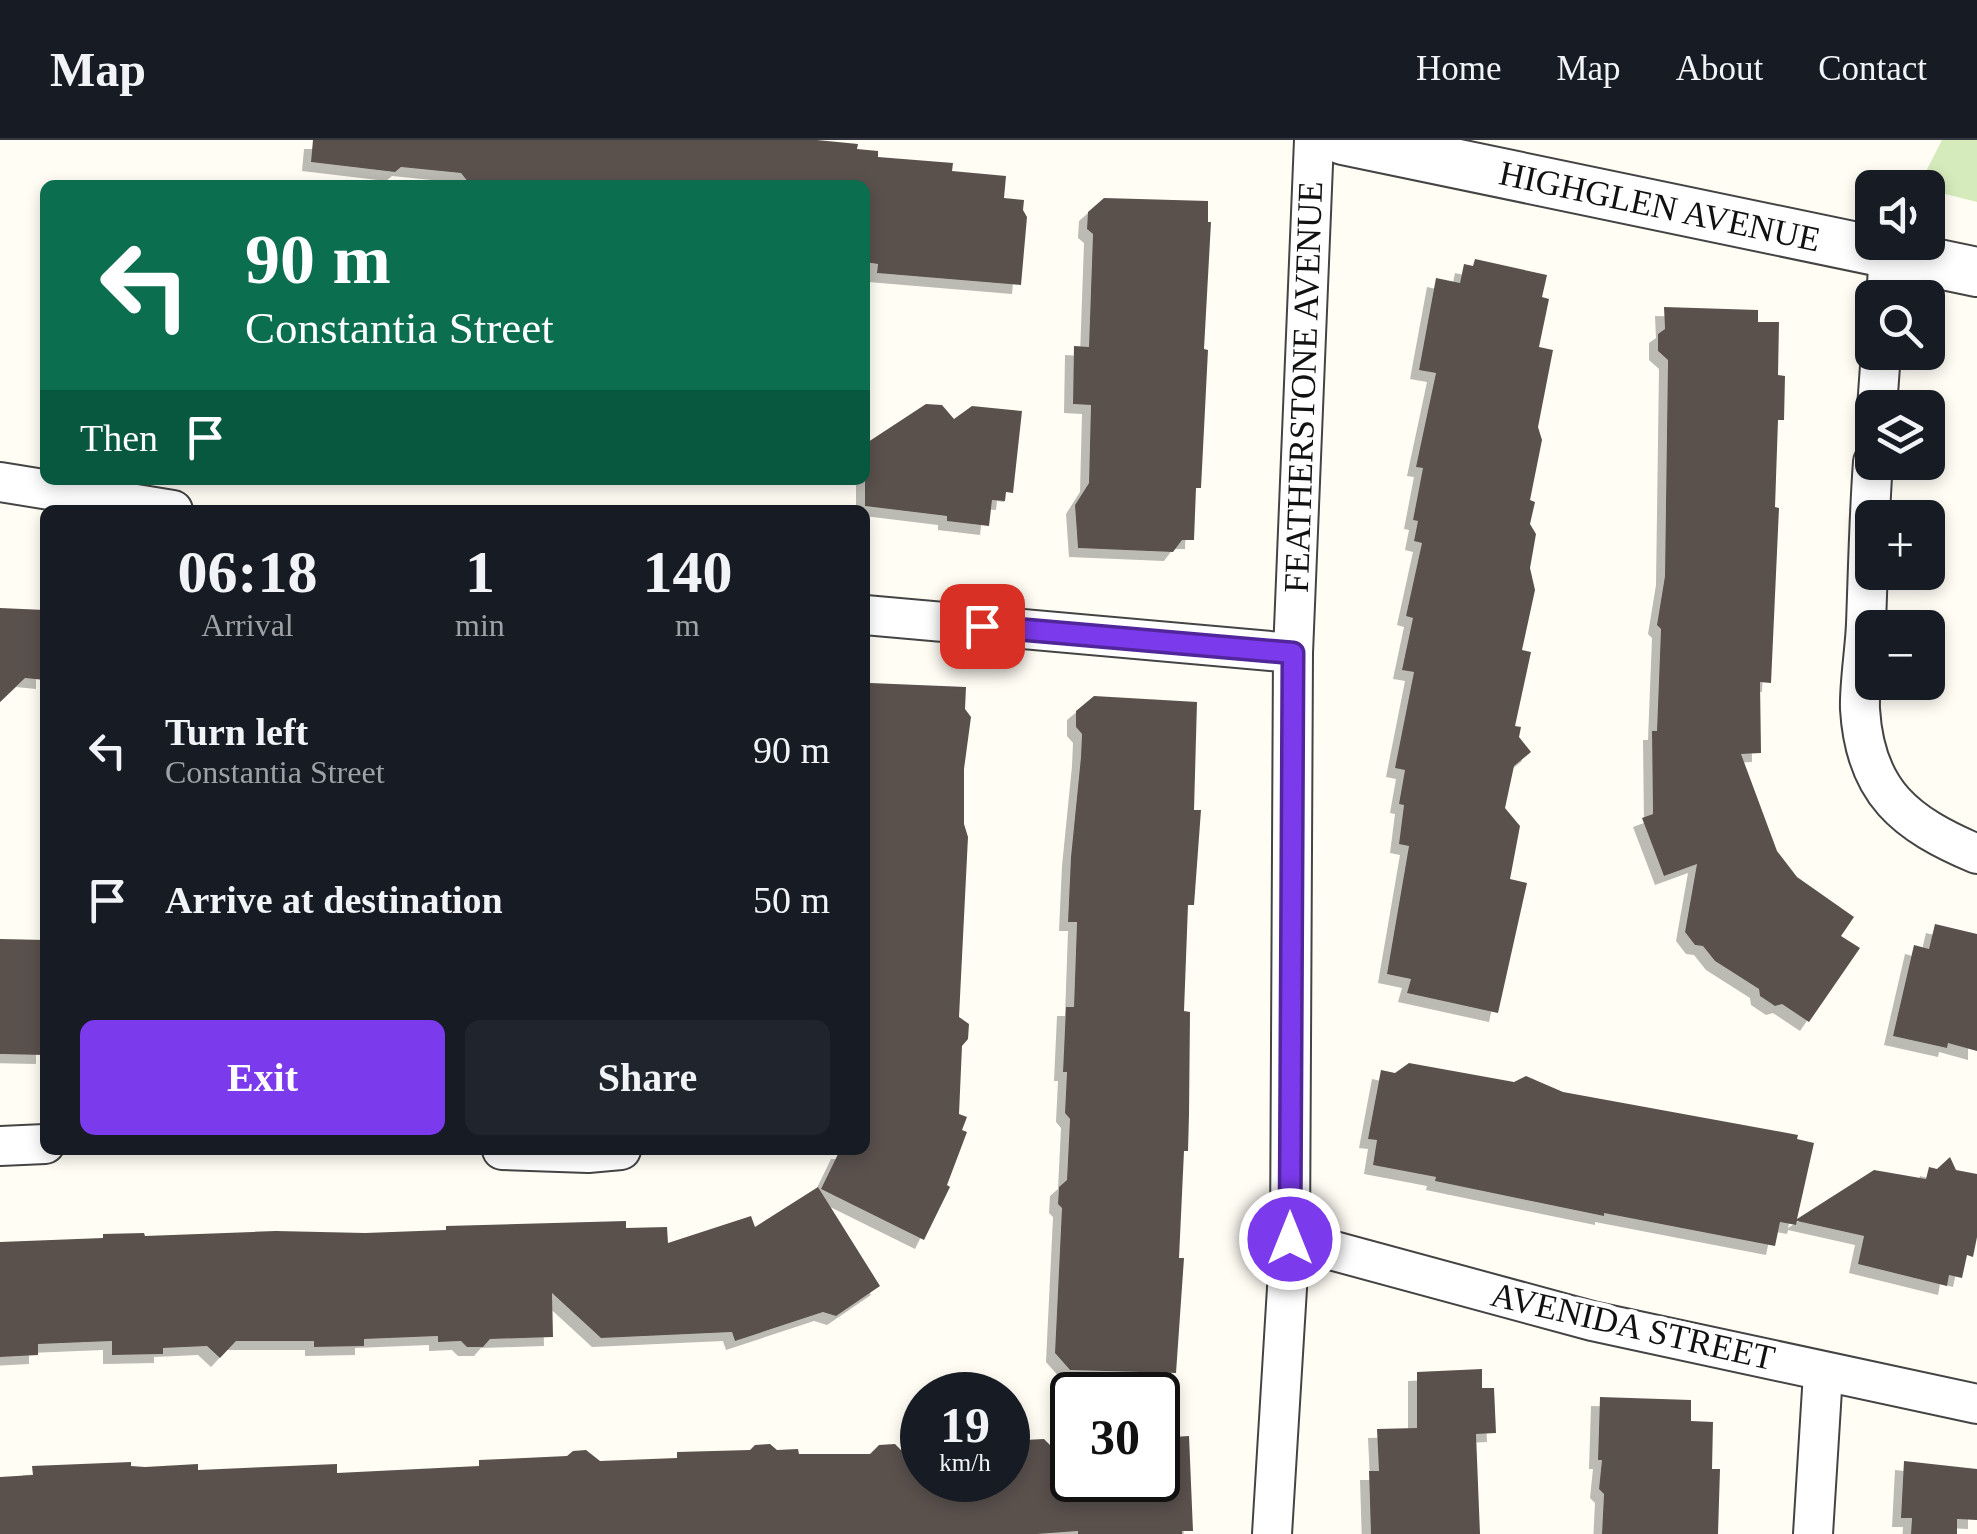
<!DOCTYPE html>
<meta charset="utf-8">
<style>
:root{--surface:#171b24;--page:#20242c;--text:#f1f3f6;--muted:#9ea1a6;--line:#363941;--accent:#7c3aed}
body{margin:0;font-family:Georgia,serif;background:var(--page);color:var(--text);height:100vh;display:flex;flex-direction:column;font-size:38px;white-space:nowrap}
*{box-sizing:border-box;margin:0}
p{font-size:32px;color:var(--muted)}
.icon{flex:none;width:55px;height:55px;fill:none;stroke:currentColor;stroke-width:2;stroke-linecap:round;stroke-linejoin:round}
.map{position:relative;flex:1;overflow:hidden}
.sheet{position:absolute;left:40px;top:365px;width:830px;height:650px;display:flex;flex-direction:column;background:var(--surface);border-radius:15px;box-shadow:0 5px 15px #0003}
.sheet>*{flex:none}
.top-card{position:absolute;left:40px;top:40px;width:830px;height:305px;border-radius:15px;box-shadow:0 5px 15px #0003;background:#0b6e4f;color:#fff;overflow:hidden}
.fabs{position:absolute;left:1855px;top:30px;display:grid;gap:20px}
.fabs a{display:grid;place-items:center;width:90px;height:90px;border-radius:15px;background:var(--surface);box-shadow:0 5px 15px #0003;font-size:50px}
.speed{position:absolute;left:900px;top:1232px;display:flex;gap:20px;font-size:50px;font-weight:700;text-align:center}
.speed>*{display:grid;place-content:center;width:130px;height:130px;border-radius:50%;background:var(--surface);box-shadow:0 5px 15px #0003;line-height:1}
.speed small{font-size:25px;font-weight:400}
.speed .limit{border:5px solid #111;border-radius:15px;background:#fff;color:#111}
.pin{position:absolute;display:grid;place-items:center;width:85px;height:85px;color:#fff;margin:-42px;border-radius:20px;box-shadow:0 5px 15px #0006}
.me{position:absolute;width:110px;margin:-55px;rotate:0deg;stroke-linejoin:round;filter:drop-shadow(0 0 8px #0008)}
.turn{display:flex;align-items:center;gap:35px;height:210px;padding:0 40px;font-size:45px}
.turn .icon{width:130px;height:130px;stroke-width:2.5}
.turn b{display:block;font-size:70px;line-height:85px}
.then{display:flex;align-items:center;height:95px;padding:0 40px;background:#0003;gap:20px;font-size:38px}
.eta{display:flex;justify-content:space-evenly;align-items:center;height:170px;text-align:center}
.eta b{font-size:60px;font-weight:700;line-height:70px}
.button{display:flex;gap:20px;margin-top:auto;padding:20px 40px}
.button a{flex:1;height:115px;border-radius:15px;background:var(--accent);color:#fff;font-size:40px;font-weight:700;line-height:115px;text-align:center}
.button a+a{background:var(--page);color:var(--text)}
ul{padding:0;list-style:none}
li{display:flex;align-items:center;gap:30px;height:150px;padding:0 40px}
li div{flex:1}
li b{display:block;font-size:38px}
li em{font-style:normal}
header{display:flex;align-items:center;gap:60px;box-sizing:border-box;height:140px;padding:0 50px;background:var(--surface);border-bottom:2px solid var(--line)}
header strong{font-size:48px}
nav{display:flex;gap:55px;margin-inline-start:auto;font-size:35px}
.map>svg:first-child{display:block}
.green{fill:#d6ebbc}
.building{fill:#5a514d;filter:url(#shadow)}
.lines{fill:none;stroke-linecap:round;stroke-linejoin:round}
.minor-casing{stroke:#444;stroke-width:42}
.tertiary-casing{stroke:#444;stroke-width:52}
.minor{stroke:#fff;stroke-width:38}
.tertiary{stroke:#fff;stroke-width:48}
.route-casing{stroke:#51269a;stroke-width:25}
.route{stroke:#7c3aed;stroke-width:18}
.labels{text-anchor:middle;stroke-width:10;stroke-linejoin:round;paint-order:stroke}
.street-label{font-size:35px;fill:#111;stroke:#fff}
</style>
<header>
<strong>Map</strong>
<nav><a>Home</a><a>Map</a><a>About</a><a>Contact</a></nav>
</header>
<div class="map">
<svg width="1977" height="1394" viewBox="0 0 1977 1394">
<defs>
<filter id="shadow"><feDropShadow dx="-9" dy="9" stdDeviation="0" flood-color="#0004"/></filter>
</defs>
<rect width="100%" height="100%" fill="#fffdf4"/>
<path class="green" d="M1942 0H1977V62L1918 47Z"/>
<path class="building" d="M313 0H817L858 4 857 9 878 11V17L953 23 952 31 1006 36 1004 58 1024 60 1023 70 1027 77 1021 145 877 133 878 124 865 122V45H491L469 43 461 33 401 27 395 32 311 22Z
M1104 58 1208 61V82H1211L1204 209 1208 210 1201 348H1196L1194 400H1182L1173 412 1078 408 1075 365 1089 343 1091 265 1073 264 1074 206 1089 207 1093 94 1087 89 1088 72Z
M1475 119 1547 135 1542 157 1549 159 1539 207 1553 210 1538 287 1542 300 1530 360 1535 362 1530 384 1536 394 1530 428 1535 450 1522 510 1531 512 1515 586 1521 587 1519 597 1531 612 1514 626 1505 668 1520 686 1510 739 1527 743 1498 873 1407 853 1411 839 1387 834 1409 706 1399 704 1404 665 1399 664 1405 630 1395 628 1414 532 1402 530 1413 478 1406 476 1422 403 1414 401 1418 381 1413 380 1423 328 1416 327 1436 233 1419 230 1436 138 1460 143 1464 124 1473 126Z
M1664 167 1758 170V182H1779L1778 235 1785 236 1784 280H1778L1775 367 1779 368 1771 543 1760 542 1761 613 1741 614 1777 711 1797 737 1854 777 1841 796 1860 808 1809 882 1782 864 1775 866 1760 856 1759 849 1715 821 1703 806 1695 805 1685 792 1697 724 1664 736 1642 678 1653 674 1652 591H1657L1661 489 1657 485 1665 436 1668 220 1658 211V194L1665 189Z
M926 264 942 265 954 279 972 266 1022 271 1013 353 1006 352 1005 361 992 360 989 386 947 381V376L865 366V304Z
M0 468 45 470V540L25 538 0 562Z
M870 543 966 547 965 569 971 577 964 629V684L968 697 959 877 969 884 968 899 962 906 959 974 967 977 962 990 967 992 947 1045 950 1047 924 1100 821 1049 840 1010H865V556H870Z
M1094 556 1197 562 1194 670H1201L1194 765H1188L1184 871 1190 872 1189 974 1188 1011H1184L1179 1118H1184L1176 1233 1070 1230 1055 1213 1062 1068 1058 1064 1059 1047 1067 1040 1070 979 1065 973 1067 932H1063L1066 867H1074L1077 782H1068L1071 717 1081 617 1082 594 1076 587V571Z
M1935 784 1977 794V911L1948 903 1947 908 1893 896 1914 805 1929 809Z
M0 799 45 800V915L0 914Z
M1409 923 1514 942 1526 936 1563 952 1798 995 1797 999 1814 1003 1797 1079 1874 1030 1926 1039 1929 1027 1937 1029 1950 1017 1956 1030 1977 1034V1097L1973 1117 1967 1115 1962 1138 1949 1135 1947 1146 1858 1124 1864 1096 1797 1081 1796 1085 1780 1082 1775 1106 1604 1073V1076L1435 1041 1436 1037 1373 1025 1377 1000 1368 999 1381 930 1395 933Z
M818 1047 880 1146 836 1176 823 1172 735 1201 732 1192 601 1198 552 1153 553 1197 490 1199 483 1207H467L461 1201 438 1202V1196L364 1199V1206L314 1207V1201H236L220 1218 207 1206 163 1208V1214L112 1215V1201L38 1204V1215L0 1217V1102L103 1098V1094L144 1093 145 1096 276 1091 365 1093 446 1090V1086L626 1081V1088L667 1087 668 1103 751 1076 755 1087Z
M1482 1229V1248H1494L1496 1293 1476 1294 1480 1394H1371L1369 1331H1379L1377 1289 1417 1288V1232Z
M1600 1257 1691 1260V1281L1713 1282 1712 1329H1720L1718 1394H1602L1604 1354 1599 1349 1602 1320H1598Z
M1189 1296 1193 1391H1182V1394H1078V1391L1037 1394H0V1337L33 1335 32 1326 131 1322V1326L145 1327 198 1324V1330L337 1324V1333L479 1326V1320L567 1316 573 1311 586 1310 600 1321 677 1318V1312L750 1310 755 1305 770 1304 777 1310 798 1309 799 1314H870L879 1305 895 1304 901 1310 922 1309V1340H1008V1301L1044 1299 1050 1305 1072 1304V1340H1158V1298Z
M1904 1321 1977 1329V1380L1957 1379V1394H1911L1912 1378H1901Z"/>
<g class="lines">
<g class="minor-casing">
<path id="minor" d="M1886 158 1889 114
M1877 268 1881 212
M1873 322C1869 376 1868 431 1866 484 1865 510 1859 546 1860 569 1865 653 1906 684 1977 714
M0 342 173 370
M865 475 1293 513
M0 1006 45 1004
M502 1010 588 1013 621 1010
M1290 1099 1592 1181 1977 1264
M1272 1394 1290 1099 1293 513 1314 0
M1813 1394 1823 1233"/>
</g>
<g class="tertiary-casing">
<path id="tertiary" d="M1343 0 1977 132"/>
</g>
<use href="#minor" class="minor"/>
<use href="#tertiary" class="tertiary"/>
</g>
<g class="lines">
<g class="route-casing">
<path id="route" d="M982 486 1293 513 1290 1099"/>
</g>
<use href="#route" class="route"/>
</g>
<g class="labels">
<g class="street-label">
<text transform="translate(1660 66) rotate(12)" y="12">HIGHGLEN AVENUE</text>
<text transform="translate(1303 247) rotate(-88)" y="12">FEATHERSTONE AVENUE</text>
<text transform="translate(1633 1186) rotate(13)" y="12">AVENIDA STREET</text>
</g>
</g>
</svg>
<div class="fabs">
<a><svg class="icon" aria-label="sound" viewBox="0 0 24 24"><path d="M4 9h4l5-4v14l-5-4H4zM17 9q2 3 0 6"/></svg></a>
<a><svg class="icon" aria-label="search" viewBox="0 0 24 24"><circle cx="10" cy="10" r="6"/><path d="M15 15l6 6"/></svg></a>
<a><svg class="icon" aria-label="layers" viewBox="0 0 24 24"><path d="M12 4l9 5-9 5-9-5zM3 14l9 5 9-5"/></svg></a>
<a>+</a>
<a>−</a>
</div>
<div class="speed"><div>19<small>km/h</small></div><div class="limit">30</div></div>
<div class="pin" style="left:982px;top:486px;background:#d93025"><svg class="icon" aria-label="arrive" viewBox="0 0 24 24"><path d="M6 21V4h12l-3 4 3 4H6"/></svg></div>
<svg class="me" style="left:1290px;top:1099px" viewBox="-20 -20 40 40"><circle r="17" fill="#7c3aed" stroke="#fff" stroke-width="3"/><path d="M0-11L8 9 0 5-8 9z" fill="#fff"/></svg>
<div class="top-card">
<div class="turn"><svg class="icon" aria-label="left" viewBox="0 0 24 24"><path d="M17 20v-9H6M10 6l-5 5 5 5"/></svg><div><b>90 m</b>Constantia Street</div></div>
<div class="then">Then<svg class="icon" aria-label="arrive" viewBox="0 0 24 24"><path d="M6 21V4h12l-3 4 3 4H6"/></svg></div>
</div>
<section class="sheet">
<div class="eta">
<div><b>06:18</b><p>Arrival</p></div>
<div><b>1</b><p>min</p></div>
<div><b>140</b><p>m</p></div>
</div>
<ul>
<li><svg class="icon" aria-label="left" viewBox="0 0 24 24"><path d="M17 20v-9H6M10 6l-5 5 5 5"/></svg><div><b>Turn left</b><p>Constantia Street</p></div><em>90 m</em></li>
<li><svg class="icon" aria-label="arrive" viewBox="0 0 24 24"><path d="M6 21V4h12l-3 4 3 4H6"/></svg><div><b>Arrive at destination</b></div><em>50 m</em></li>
</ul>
<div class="button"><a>Exit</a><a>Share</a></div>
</section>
</div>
